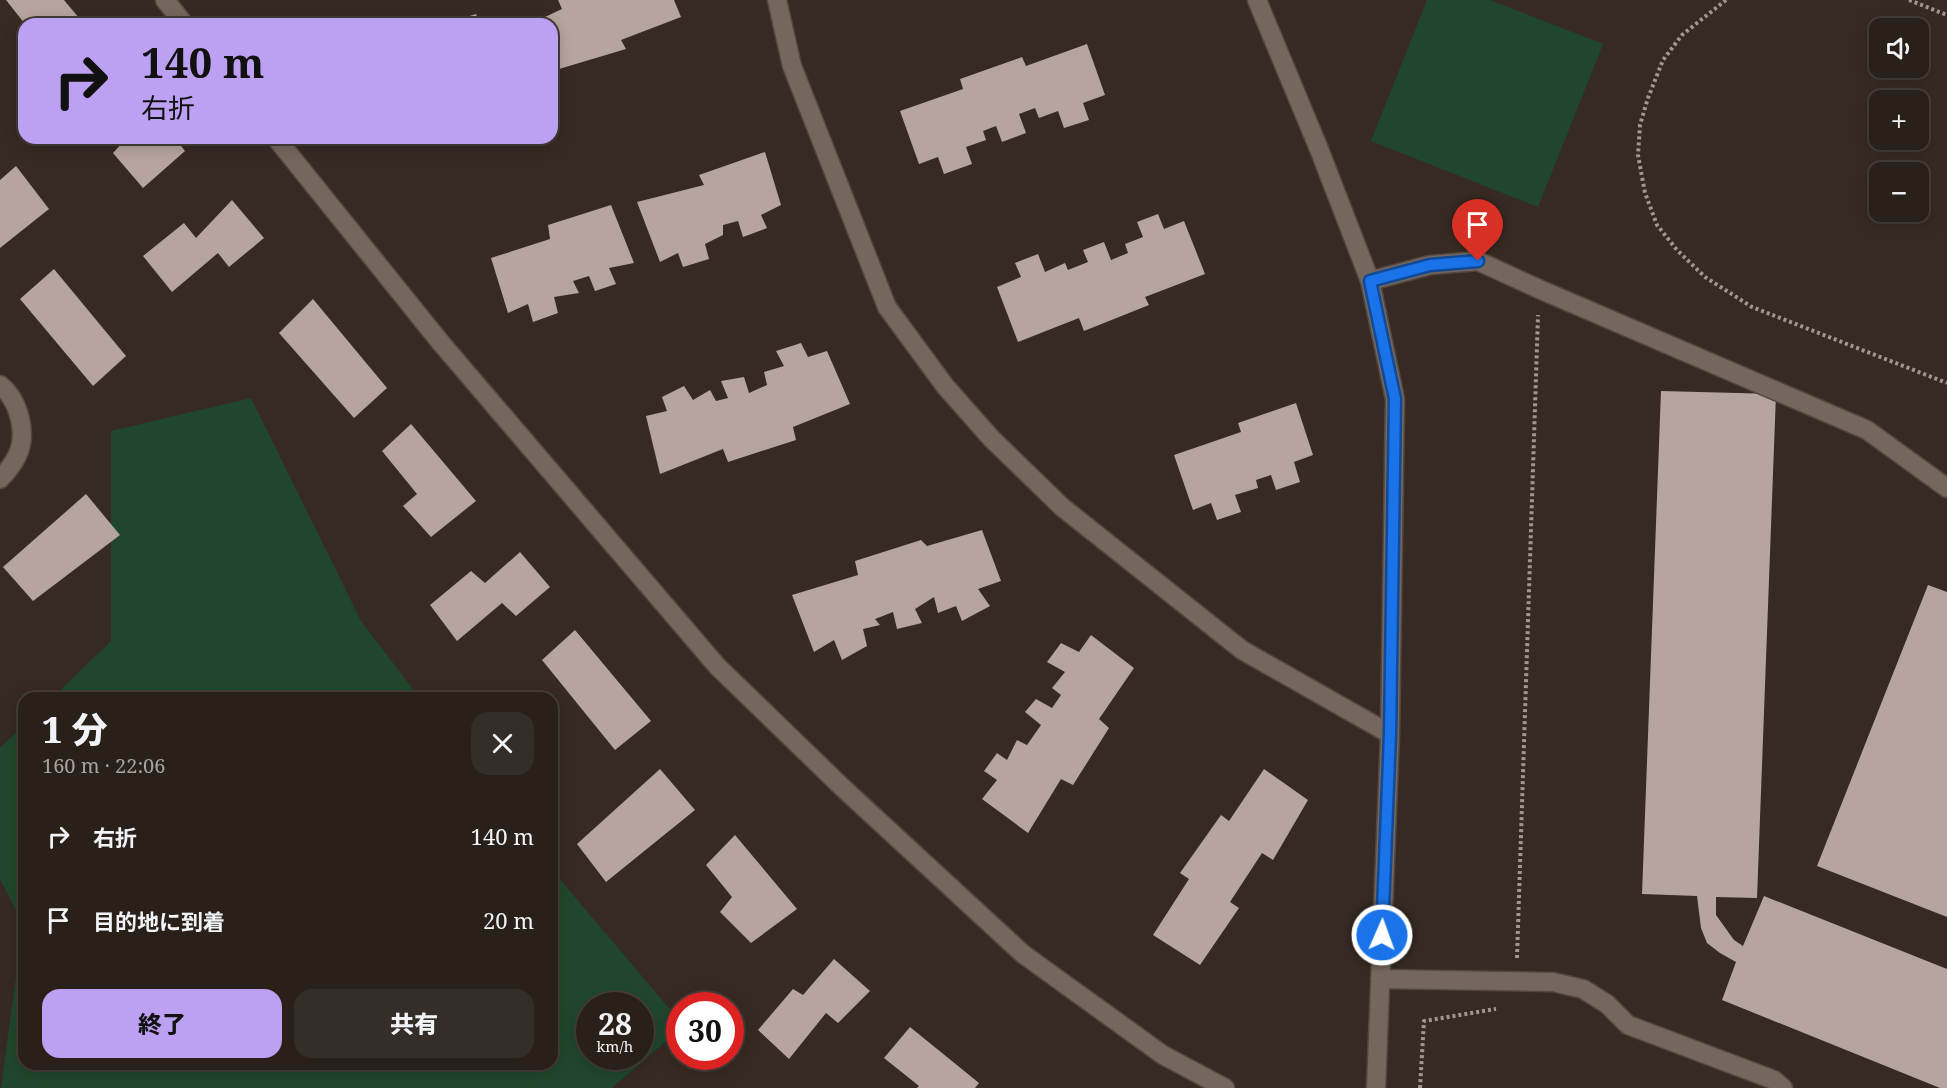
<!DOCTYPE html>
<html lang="ja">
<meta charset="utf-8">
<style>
:root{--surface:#29201a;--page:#352d27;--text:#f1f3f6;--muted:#a5a3a2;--line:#453e39;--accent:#bca0f2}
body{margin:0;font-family:"Noto Serif","Noto Sans JP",serif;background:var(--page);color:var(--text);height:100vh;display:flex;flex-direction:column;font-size:22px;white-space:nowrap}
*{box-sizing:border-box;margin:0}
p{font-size:20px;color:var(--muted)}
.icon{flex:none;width:33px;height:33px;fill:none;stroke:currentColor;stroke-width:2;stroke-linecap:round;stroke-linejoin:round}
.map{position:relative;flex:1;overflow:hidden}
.panel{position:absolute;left:18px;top:692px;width:540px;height:378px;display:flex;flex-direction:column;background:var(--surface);border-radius:18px;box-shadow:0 3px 15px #0003,0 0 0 2px var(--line)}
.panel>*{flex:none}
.hud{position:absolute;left:18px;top:18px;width:540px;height:126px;border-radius:18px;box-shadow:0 3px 15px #0003,0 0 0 2px var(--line);background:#bca0f2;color:#111;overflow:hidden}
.buttons{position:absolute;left:1869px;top:18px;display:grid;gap:12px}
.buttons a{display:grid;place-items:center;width:60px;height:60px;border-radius:12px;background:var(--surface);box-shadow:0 3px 15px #0003,0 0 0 2px var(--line);font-size:30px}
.speed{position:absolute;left:576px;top:992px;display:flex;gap:12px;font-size:30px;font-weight:700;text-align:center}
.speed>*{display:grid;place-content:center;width:78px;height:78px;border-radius:50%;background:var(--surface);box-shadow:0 3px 15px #0003,0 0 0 2px var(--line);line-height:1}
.speed small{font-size:15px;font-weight:400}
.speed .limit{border:9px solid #d22;background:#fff;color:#111}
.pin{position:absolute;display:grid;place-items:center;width:51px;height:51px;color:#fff;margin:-62px -26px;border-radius:50% 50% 50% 0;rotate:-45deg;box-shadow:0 0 6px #0007}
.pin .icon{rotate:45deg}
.me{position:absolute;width:66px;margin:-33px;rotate:2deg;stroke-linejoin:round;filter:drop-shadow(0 0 4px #0008)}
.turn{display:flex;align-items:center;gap:21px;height:126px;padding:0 24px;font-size:27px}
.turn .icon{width:78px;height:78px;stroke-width:2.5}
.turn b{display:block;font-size:42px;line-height:51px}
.round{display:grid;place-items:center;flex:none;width:63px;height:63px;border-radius:18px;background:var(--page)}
.summary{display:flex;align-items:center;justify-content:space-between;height:102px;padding:0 24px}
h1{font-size:36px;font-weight:800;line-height:45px}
.button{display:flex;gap:12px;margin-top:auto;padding:12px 24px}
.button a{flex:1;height:69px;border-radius:18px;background:var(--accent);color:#111;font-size:24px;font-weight:800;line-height:69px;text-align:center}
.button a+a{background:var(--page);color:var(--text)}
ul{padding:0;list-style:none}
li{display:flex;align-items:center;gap:18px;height:84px;padding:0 24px}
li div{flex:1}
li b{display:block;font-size:22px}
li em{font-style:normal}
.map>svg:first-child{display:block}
.green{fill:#20472d;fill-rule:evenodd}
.building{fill:#b6a49e}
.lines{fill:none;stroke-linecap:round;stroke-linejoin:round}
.minor-casing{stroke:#524841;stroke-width:21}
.path{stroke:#a19690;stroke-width:4;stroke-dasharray:3 3;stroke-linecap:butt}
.minor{stroke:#76675e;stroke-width:18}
.route-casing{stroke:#114b97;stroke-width:15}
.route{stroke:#1a73e8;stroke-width:10}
</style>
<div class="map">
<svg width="1947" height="1088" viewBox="0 0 1947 1088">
<rect width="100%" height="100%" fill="#372a23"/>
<path class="green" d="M1427 0H1490L1603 44 1538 207 1371 141Z
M251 398 361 621 419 697 52 698 111 641V431Z
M24 725V1064H552V870L679 1020V1030L612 1088H1L23 924 0 879V748ZM590 1005H640V1056H590Z"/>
<path class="building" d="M6 0H64L84 24H25Z
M558 0H674L681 17 621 40 626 49 559 69 552 43V24H547L545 17 562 9Z
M476 14 480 24H458L457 20Z
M1087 44 1105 95 1083 103 1089 120 1064 128 1058 111 1039 118 1035 108 1019 114 1026 133 1002 142 996 126 983 131 986 140 966 147 972 164 944 174 938 157 919 164 900 111 963 89 960 79 1022 57 1026 66Z
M122 138H175L185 151 143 188 113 153 124 141Z
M765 152 781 205 761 215 767 228 743 237 738 221 723 225V235L705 244 709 259 683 267 678 253 660 262 637 202 704 185 699 175Z
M16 166 49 209 0 248V180Z
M232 200 264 238 229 267 218 253 172 292 143 256 184 223 196 238Z
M611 205 634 263 609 268 616 284 595 291 589 276 573 281 579 293 554 297 558 313 533 322 528 304 508 313 491 258 550 239 548 225Z
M1158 214 1164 229 1184 221 1205 274 1145 297 1149 305 1084 331 1079 318 1018 342 997 287 1021 277 1015 263 1038 254 1045 272 1065 263 1068 270 1088 262 1083 250 1104 242 1111 260 1128 253 1125 244 1143 237 1137 222Z
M54 269 126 356 93 386 20 299Z
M313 299 387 388 354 418 279 333Z
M801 343 808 357 827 351 850 404 793 427 796 440 728 462 723 449 660 474 646 416 667 411 662 397 684 386 693 400 710 390 716 401 728 398 721 381 744 377 749 393 767 385 764 372 784 366 776 351Z
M1661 391 1776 394 1757 898 1716 897V915L1734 940 1743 946 1764 896 1947 969V1088H1940L1722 1000 1736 962 1720 953 1707 943 1701 928 1697 896 1642 894Z
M1296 403 1313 455 1294 462 1300 482 1276 490 1271 475 1256 480 1258 488 1235 495 1241 512 1217 520 1211 503 1193 510 1174 455 1241 432 1238 423Z
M411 424 476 501 431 537 403 506 417 494 382 451Z
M86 494 120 535 33 601 3 567Z
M982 530 1001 581 978 589 990 606 962 621 956 606 938 613 934 597 915 609 922 623 897 629 893 612 875 619 880 625 863 629 867 646 842 660 834 640 814 652 792 595 858 575 855 561 921 540 927 546Z
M520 552 550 587 516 616 502 603 457 641 430 605 471 571 485 583Z
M1928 585 1947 592V917L1817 866Z
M575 630 651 721 615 750 542 660Z
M1091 635 1134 668 1099 719 1109 728 1073 785 1061 779 1028 833 982 799 997 780 984 771 997 753 1007 760 1017 740 1027 745 1041 725 1025 712 1036 699 1052 708 1061 695 1052 688 1065 672 1047 662 1061 643 1079 652Z
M660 769 695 810 606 882 577 844Z
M1264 769 1308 800 1273 860 1262 853 1230 902 1239 908 1200 965 1153 935 1189 879 1180 873 1221 815 1229 821Z
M735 835 797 909 751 943 720 912 732 897 706 865Z
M834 959 870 991 838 1023 826 1013 789 1059 758 1030 793 989 803 995Z
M910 1027 979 1083 975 1088H917L919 1086 884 1058Z"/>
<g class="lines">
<g class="minor-casing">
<path id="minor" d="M165 0 184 24
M777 0 792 66 887 307 945 386 991 438 1062 507 1242 650 1390 734
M1257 0 1319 149 1370 281 1395 399 1390 734 1376 1088
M276 138 441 343 717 666 843 788 1023 954 1163 1055 1225 1088
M1370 281 1430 265 1478 261 1539 289 1867 430 1947 488
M0 385C19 400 28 434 17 456 13 464 6 473 0 479
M1380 979 1553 982 1583 989 1607 1004 1628 1025 1774 1080 1783 1088"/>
</g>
<path class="path" d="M1726 0 1682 35 1663 60 1648 98 1640 125 1638 155 1645 193 1657 225 1677 250 1705 277 1752 307 1947 383
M1909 0 1947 15
M1517 958 1538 315
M1420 1088 1424 1021 1496 1009"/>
<use href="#minor" class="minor"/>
</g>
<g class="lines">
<g class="route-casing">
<path id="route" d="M1382 935 1390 734 1395 399 1370 281 1430 265 1478 261"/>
</g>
<use href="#route" class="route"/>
</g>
</svg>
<div class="buttons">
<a><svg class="icon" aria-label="sound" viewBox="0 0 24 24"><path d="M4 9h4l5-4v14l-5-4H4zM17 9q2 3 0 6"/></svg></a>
<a>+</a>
<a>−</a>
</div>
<div class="speed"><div>28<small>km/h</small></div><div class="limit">30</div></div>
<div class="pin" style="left:1478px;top:261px;background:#d93025"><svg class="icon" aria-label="arrive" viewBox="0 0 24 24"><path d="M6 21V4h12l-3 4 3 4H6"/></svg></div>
<svg class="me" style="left:1382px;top:935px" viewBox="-20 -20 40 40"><circle r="17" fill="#1a73e8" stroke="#fff" stroke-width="3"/><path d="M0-11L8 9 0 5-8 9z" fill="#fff"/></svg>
<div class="hud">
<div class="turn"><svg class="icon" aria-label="right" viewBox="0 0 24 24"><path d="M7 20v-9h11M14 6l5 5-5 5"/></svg><div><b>140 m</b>右折</div></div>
</div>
<section class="panel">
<div class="summary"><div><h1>1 分</h1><p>160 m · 22:06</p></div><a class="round"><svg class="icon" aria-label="close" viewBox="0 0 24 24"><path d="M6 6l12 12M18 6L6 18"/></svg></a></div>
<ul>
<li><svg class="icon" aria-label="right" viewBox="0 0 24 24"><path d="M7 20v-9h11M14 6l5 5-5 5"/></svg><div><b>右折</b></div><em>140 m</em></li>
<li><svg class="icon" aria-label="arrive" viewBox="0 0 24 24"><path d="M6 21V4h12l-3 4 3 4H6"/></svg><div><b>目的地に到着</b></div><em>20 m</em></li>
</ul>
<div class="button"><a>終了</a><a>共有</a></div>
</section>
</div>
